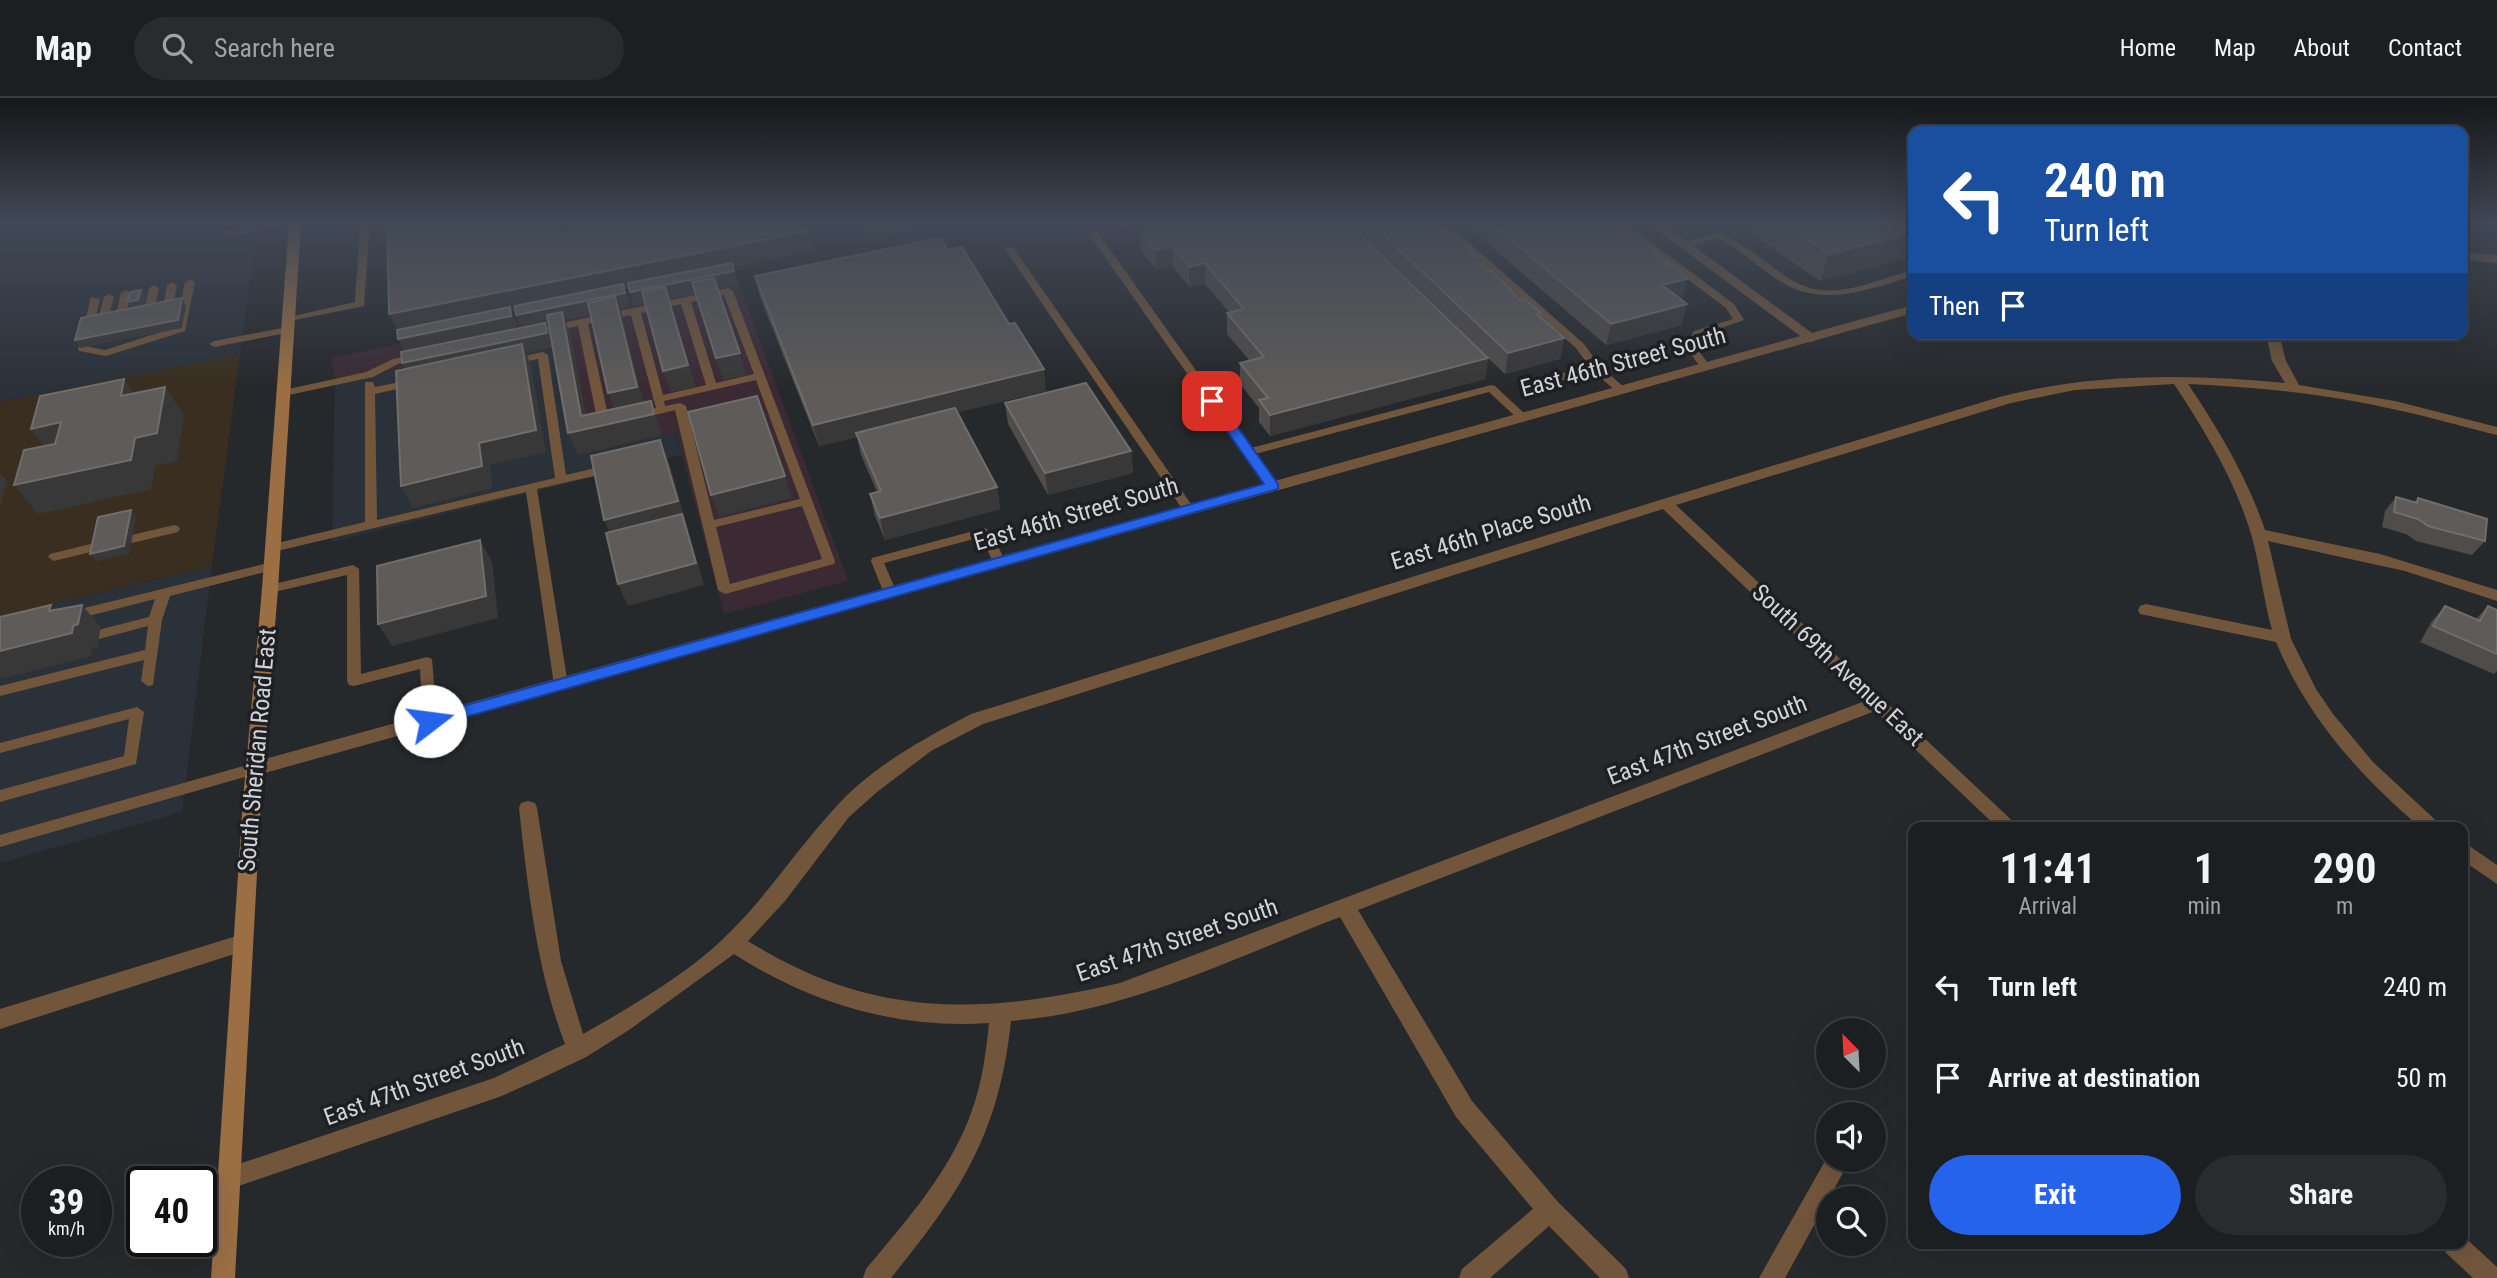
<!DOCTYPE html>
<style>
:root{--surface:#1c1f21;--page:#292c2e;--text:#f1f3f6;--muted:#a0a2a5;--line:#3a3d3f;--accent:#2563eb}
body{margin:0;font-family:"Roboto Condensed",sans-serif;background:var(--page);color:var(--text);height:100vh;display:flex;flex-direction:column;font-size:26px;white-space:nowrap}
*{box-sizing:border-box;margin:0}
p{font-size:23px;color:var(--muted)}
.icon{flex:none;width:38px;height:38px;fill:none;stroke:currentColor;stroke-width:2;stroke-linecap:round;stroke-linejoin:round}
.map{position:relative;flex:1;overflow:hidden}
.details{position:absolute;left:1908px;top:724px;width:560px;height:427px;display:flex;flex-direction:column;background:var(--surface);border-radius:14px;box-shadow:0 7px 28px #0002,0 0 0 2px var(--line)}
.details>*{flex:none}
.guide{position:absolute;left:1908px;top:28px;width:560px;height:214px;border-radius:14px;box-shadow:0 7px 28px #0002,0 0 0 2px var(--line);background:#1a4fa0;color:#fff;overflow:hidden}
.needle{width:46px;rotate:336deg}
.fabs{position:absolute;left:1816px;top:920px;display:grid;gap:14px}
.fabs a{display:grid;place-items:center;width:70px;height:70px;border-radius:50%;background:var(--surface);box-shadow:0 7px 28px #0002,0 0 0 2px var(--line);font-size:35px}
.speed{position:absolute;left:21px;top:1068px;display:flex;gap:14px;font-size:35px;font-weight:700;text-align:center}
.speed>*{display:grid;place-content:center;width:91px;height:91px;border-radius:50%;background:var(--surface);box-shadow:0 7px 28px #0002,0 0 0 2px var(--line);line-height:1}
.speed small{font-size:18px;font-weight:400}
.speed .limit{border:4px solid #111;border-radius:10px;background:#fff;color:#111}
.pin{position:absolute;display:grid;place-items:center;width:60px;height:60px;color:#fff;margin:-30px;border-radius:14px;box-shadow:0 4px 10px #0006}
.me{position:absolute;width:77px;margin:-38px;rotate:75deg;stroke-linejoin:round;filter:drop-shadow(0 0 5px #0008)}
.turn{display:flex;align-items:center;gap:24px;height:147px;padding:0 21px;font-size:32px}
.turn .icon{width:91px;height:91px;stroke-width:2.5}
.turn b{display:block;font-size:49px;line-height:60px}
.then{display:flex;align-items:center;height:66px;padding:0 21px;background:#0003;gap:14px;font-size:26px}
.eta{display:flex;justify-content:space-evenly;align-items:center;height:119px;text-align:center}
.eta b{font-size:42px;font-weight:700;line-height:49px}
.button{display:flex;gap:14px;margin-top:auto;padding:14px 21px}
.button a{flex:1;height:80px;border-radius:42px;background:var(--accent);color:#fff;font-size:28px;font-weight:700;line-height:80px;text-align:center}
.button a+a{background:var(--page);color:var(--text)}
ul{padding:0;list-style:none}
li{display:flex;align-items:center;gap:21px;height:91px;padding:0 21px}
li div{flex:1}
li b{display:block;font-size:26px}
li em{font-style:normal}
header{display:flex;align-items:center;gap:42px;box-sizing:border-box;height:98px;padding:0 35px;background:var(--surface);border-bottom:2px solid var(--line)}
header strong{font-size:33px}
nav{display:flex;gap:38px;margin-inline-start:auto;font-size:24px}
.search{width:490px;height:63px;background:var(--page);display:flex;align-items:center;gap:18px;box-sizing:border-box;padding:0 24px;border-radius:38px;color:var(--muted);font-size:26px}
.map>svg:first-child{display:block}
.built{fill:#2a3139}
.industrial{fill:#3b2a34}
.education{fill:#392e1f}
.lines{fill:none;stroke-linecap:round;stroke-linejoin:round}
.service{fill:#72563c;fill-rule:evenodd}
.minor{fill:#72563c;fill-rule:evenodd}
.tertiary{fill:#72563c;fill-rule:evenodd}
.secondary{fill:#9b6f43;fill-rule:evenodd}
.wall{fill:#504c4a}
.shaded-wall{fill:#393838}
.building{fill:#5e5b59;stroke:#706e6d;stroke-width:2}
.route{fill:#2563eb;stroke:#184099;stroke-width:2}
.labels{text-anchor:middle;stroke-width:7;stroke-linejoin:round;paint-order:stroke}
.street-label{font-size:24px;fill:#d1d3d5;stroke:#1d1f23}
</style>
<header>
<strong>Map</strong>
<div class="search"><svg class="icon" aria-label="search" viewBox="0 0 24 24"><circle cx="10" cy="10" r="6"/><path d="M15 15l6 6"/></svg>Search here</div>
<nav><a>Home</a><a>Map</a><a>About</a><a>Contact</a></nav>
</header>
<div class="map">
<svg width="2497" height="1180" viewBox="0 0 2497 1180">
<rect width="100%" height="100%" fill="#26292c"/>
<path class="built" d="M0 125H258L240 256 0 304Z
M557 249 676 334 682 357 332 444 335 284 408 269 409 280Z
M212 468 182 714 0 765V518Z"/>
<path class="industrial" d="M736 177 848 483 724 516 676 334 577 358 557 249 409 280 407 269 335 284 331 260Z"/>
<path class="education" d="M240 256 212 468 0 518V304Z"/>
<g class="lines">
<path class="service" d="M273 125H294L227 139 222 136 227 133Z
M360 125H370L364 208 285 224V220L355 204Z
M1124 125H1141L1099 136 1251 350 1491 287 1495 288 1528 319 1526 321H1518L1489 294 1255 356 1279 389 1277 392H1269L1088 135Z
M1436 125H1447L1584 246 1600 268 1625 290V294H1617L1594 274 1529 291 1525 290V286L1589 268 1576 250Z
M1616 125H1630L1628 127 1734 206 1744 222 1702 237 1695 248 1710 268 1709 270H1701L1685 248 1694 233 1733 221 1726 210 1617 128Z
M1664 125H1680L1660 132 1655 129Z
M1715 135C1735 139 1750 152 1766 164 1779 174 1792 184 1807 189 1840 201 1881 180 1913 172V178C1869 191 1824 210 1781 184 1761 171 1743 155 1723 142L1715 141 1685 150 1680 147Z
M1007 149H1013L1193 409 1195 412 1193 415H1185L1005 151Z
M190 181 195 184 185 233 106 258 79 253 78 251 91 199 100 201 89 249 105 252 176 229 185 184Z
M172 184 177 187 171 220 166 223 161 220 167 187Z
M154 187 159 190 152 223 147 226 142 223 149 190Z
M728 190 733 193 835 463 834 466 725 496 718 492 675 312 639 321 633 318 635 316 656 310 631 217 588 226 609 322 615 325 604 329 598 326 578 228 549 234 544 231 549 228ZM724 197 754 276 716 285 691 204ZM681 206 706 287 663 297 641 215ZM756 282 800 401 714 422 686 308 680 305 665 308 664 303ZM802 408 822 461 730 486 716 429Z
M126 192 131 195 123 228 122 230H114L113 228 121 195Z
M109 196 114 199 105 232 104 234H96L95 232 104 199Z
M288 229 292 230V234L214 249 209 246 214 243Z
M543 254 548 257 566 377 612 366 618 370 616 373 537 391 568 587 566 591 561 592 554 587 526 394 273 454 269 453 267 450 269 447 365 424V284H373L375 289 415 281 420 284 419 286 375 296 377 422 555 380 538 261 510 267 505 264 506 262Z
M420 255 424 256V260L400 265 373 279 284 298 278 295 284 292 366 274 393 261Z
M174 427 178 428 180 431 178 434 132 445 126 441 128 438Z
M985 430 991 434 1006 465 1005 468H995L981 439 884 465 897 495 895 498H885L871 463 872 460Z
M99 444 105 448 103 451 54 463 48 459 50 456Z
M272 464 278 468 277 471 170 498 162 522 153 587 148 588 141 583 144 562 0 598V588L145 552 148 528 99 541 92 536 94 533 149 519 155 501 69 523 64 521 62 518 64 515Z
M353 467 359 471 361 576 427 559 432 561 437 623 435 627H425L423 623 420 571 354 588 349 587 347 583V477L270 495 263 491 270 487Z
M137 609 144 614 136 666 0 704V692L124 658 129 621 0 655V645Z
M254 665 259 667 261 671 259 675 0 749V737Z"/>
<path class="minor" d="M1648 125H1662L1819 240 1812 244 1807 243Z
M2462 154 2497 157V165L2462 162Z
M2266 236H2279L2286 263 2299 287 2395 303 2497 329V337C2464 329 2431 319 2397 312 2328 296 2259 289 2188 286 2219 332 2247 379 2265 432L2380 456 2497 492V503L2405 473 2268 443 2291 541 2316 591 2333 616 2373 664 2444 730H2421C2360 678 2307 619 2276 544L2140 516 2138 512 2140 508 2146 506 2272 532C2263 500 2260 467 2251 436 2235 382 2205 333 2174 286L2075 292 2011 305 1676 407 2020 730H1998L1875 613 1358 812 1472 1003 1558 1104 1626 1171 1629 1180H1600L1549 1128 1490 1180H1459L1462 1171 1533 1111 1456 1019 1340 819C1234 860 1126 914 1011 923 999 1036 961 1094 891 1180H863L866 1171C906 1123 950 1074 971 1015 982 986 986 955 989 925 897 931 811 906 734 856L629 932 586 959 540 981 499 999 230 1091 222 1088 218 1080 222 1072 230 1069 494 980 565 946C536 870 528 790 519 710L521 705 528 703 535 705 537 710 561 863 583 936C629 910 691 874 728 836 768 797 797 751 835 710 871 669 923 641 971 616L1660 402 2003 298C2096 275 2189 276 2285 285L2272 263ZM1663 411 1865 603 1120 885C981 917 873 921 748 843L785 803 849 719 877 694 931 653 983 626Z
M2462 743 2497 767V786L2462 762Z
M243 836 250 839 253 845 250 851 0 931V911Z
M1829 1056V1062H1850L1785 1180H1759Z
M2462 1137 2497 1169V1180H2473L2446 1155 2443 1146H2462Z"/>
<path class="tertiary" d="M1913 207V215L254 678 247 676 245 671 247 666 254 664Z"/>
<path class="secondary" d="M289 125H301L278 491 261 702 235 1180H211L243 702 262 491Z"/>
</g>
<path class="wall" d="M856 125H954L865 143Z
M1142 125H1347L1479 251 1348 125H1437L1446 136 1458 146 1477 159 1476 163 1520 202 1541 215 1540 219 1564 240 1560 261 1505 276 1488 260 1485 281 1270 338 1259 324V310L1240 286V265L1249 262 1227 236V215L1229 214 1205 186 1190 189 1173 169 1157 172 1141 153 1140 132H1143Z
M1464 125H1582L1589 130 1669 165V167L1687 181 1682 202V227L1606 247Z
M1741 125H1913V158L1820 183 1740 128Z
M948 152 1046 293 957 314 997 389 1000 411 885 442 875 418 870 396 877 394 861 357 857 339 819 348 760 199 755 178Z
M1005 305 1131 353 1133 375 1048 397 1008 326Z
M2396 399 2414 404 2418 400 2485 443 2472 457 2416 443 2406 436 2382 429 2385 413Z
M2445 508 2476 521 2488 508 2497 512V573L2494 576 2420 544 2432 523Z"/>
<path class="shaded-wall" d="M557 125H561L567 154 559 134Z
M862 125H954L865 143Z
M809 133 815 153 625 191 630 209 620 211 623 220 645 310 616 317 608 295 637 289 618 211 565 222 570 235 589 331 654 316 651 303 662 337 578 357 568 335 587 331 581 318 563 223 546 226 551 239 553 249 526 255 531 267 546 354 490 367 493 390 413 410 401 388 482 368 479 345 536 332 523 256 409 280 402 265 547 235 546 226 522 231 516 217 625 195 624 192 512 214 516 223 517 232 405 255 398 241 511 218V215L400 237 389 216Z
M1913 134V158L1820 183 1829 156Z
M1172 148 1173 169 1157 172 1155 152Z
M1205 165V186L1190 189 1189 169Z
M734 173 739 187 669 201 696 289 671 294 663 273 669 201 635 208 630 194Z
M1687 181 1682 202 1662 187Z
M141 192 146 199 143 210 132 212 127 204Z
M182 200 186 208 182 230 80 250 75 242Z
M1687 206 1682 227 1606 247 1611 226Z
M1564 240 1560 261 1505 276 1508 255Z
M740 255 746 277 723 282 716 260Z
M1488 260 1485 281 1270 338V317Z
M1044 271 1046 293 858 339 856 335 857 339 819 348 813 327Z
M124 281 144 309 121 298Z
M165 289 184 317 177 363 155 368 151 391 38 416 14 387 135 340Z
M61 324 53 359 31 331Z
M660 342 669 364 704 487 628 508 618 486 614 444 604 422Z
M1131 353 1133 375 1048 397 1045 375Z
M0 375 7 383 0 408Z
M785 378 792 400 719 419 711 397Z
M997 389 1000 411 885 442 880 420Z
M131 412 136 420 129 456 96 463 90 456Z
M480 442 492 464 498 520 392 548 378 526Z
M82 507 101 529 97 549 92 550 91 558 0 581V553L73 528Z"/>
<path class="building" d="M387 125H557L559 134 606 125H806L809 133 389 216Z
M1153 125H1347L1488 260 1270 317 1259 302 1268 300 1240 265 1264 259 1227 215 1244 211 1205 165 1189 169 1172 148 1155 152 1140 132 1156 129Z
M1371 125H1437L1446 132 1443 133 1458 146H1462L1477 159 1473 160 1487 172H1491L1520 202 1524 201 1541 215 1537 216 1564 240 1508 255Z
M1491 125H1582L1589 130 1612 125H1620L1669 165 1663 166 1672 167 1687 181 1662 187 1687 206 1611 226Z
M1783 125H1913V134L1829 156Z
M940 140 948 152 962 149 1009 226 1015 225 1044 271 813 327 755 178Z
M732 165 734 173 630 194 628 185Z
M714 180 740 255 716 260 692 184Z
M623 186 625 195 516 217 515 208Z
M665 189 688 267 663 273 642 194Z
M141 192 138 202 127 204 130 194Z
M615 199 637 289 608 295 588 205Z
M182 200 178 222 75 242 81 220Z
M510 209 511 218 398 241 397 232Z
M562 214 581 318 651 303 654 316 568 335 547 217Z
M545 225 547 235 402 265 401 254Z
M522 246 536 332 479 345 482 368 401 388 396 273Z
M124 281 121 298 165 289 157 335 135 340 131 362 14 387 24 352 55 346 61 324 31 331 40 298Z
M1086 285 1131 353 1045 375 1005 305Z
M757 298 785 378 711 397 688 314Z
M955 310 997 389 880 420 870 396 881 393 856 335Z
M660 342 678 403 604 422 591 358Z
M2396 399 2417 405 2418 400 2487 421 2485 443 2428 428 2418 421 2394 414Z
M131 412 124 448 90 456 98 419Z
M682 416 696 465 618 486 606 435Z
M480 442 486 498 378 526 377 468Z
M51 507 49 513 82 507 78 526 73 528 72 535 0 553V519Z
M2445 508 2480 523 2488 508 2497 512V556L2433 528Z"/>
<linearGradient id="sky" x2="0" y2="1"><stop stop-color="#151718"/><stop offset="0.43" stop-color="#414956"/><stop offset="1" stop-color="#414956" stop-opacity="0"/></linearGradient>
<rect width="2497" height="290" fill="url(#sky)"/>
<path class="route" d="M1212 299 1217 300 1278 386V391L430 629 422 623 430 617 1264 386 1206 303Z"/>
<g class="labels">
<g class="street-label">
<text transform="translate(1623 264) rotate(-15)" y="8">East 46th Street South</text>
<text transform="translate(1076 416) rotate(-16)" y="8">East 46th Street South</text>
<text transform="translate(1491 434) rotate(-17)" y="8">East 46th Place South</text>
<text transform="translate(1838 567) rotate(43)" y="8">South 69th Avenue East</text>
<text transform="translate(1707 642) rotate(-21)" y="8">East 47th Street South</text>
<text transform="translate(257 652) rotate(-85)" y="8">South Sheridan Road East</text>
<text transform="translate(1177 842) rotate(-19)" y="8">East 47th Street South</text>
<text transform="translate(424 984) rotate(-20)" y="8">East 47th Street South</text>
</g>
</g>
</svg>
<div class="fabs">
<a><svg class="needle" viewBox="-14 -14 28 28"><path d="M0-13l5 13h-10z" fill="#e53935"/><path d="M0 13l5-13h-10z" fill="#a0a2a5"/></svg></a>
<a><svg class="icon" aria-label="sound" viewBox="0 0 24 24"><path d="M4 9h4l5-4v14l-5-4H4zM17 9q2 3 0 6"/></svg></a>
<a><svg class="icon" aria-label="search" viewBox="0 0 24 24"><circle cx="10" cy="10" r="6"/><path d="M15 15l6 6"/></svg></a>
</div>
<div class="speed"><div>39<small>km/h</small></div><div class="limit">40</div></div>
<div class="pin" style="left:1212px;top:303px;background:#d93025"><svg class="icon" aria-label="arrive" viewBox="0 0 24 24"><path d="M6 21V4h12l-3 4 3 4H6"/></svg></div>
<svg class="me" style="left:430px;top:623px" viewBox="-20 -20 40 40"><circle r="19" fill="#fff"/><path d="M0-13L10 11 0 6-10 11z" fill="#2563eb"/></svg>
<div class="guide">
<div class="turn"><svg class="icon" aria-label="left" viewBox="0 0 24 24"><path d="M17 20v-9H6M10 6l-5 5 5 5"/></svg><div><b>240 m</b>Turn left</div></div>
<div class="then">Then<svg class="icon" aria-label="arrive" viewBox="0 0 24 24"><path d="M6 21V4h12l-3 4 3 4H6"/></svg></div>
</div>
<section class="details">
<div class="eta">
<div><b>11:41</b><p>Arrival</p></div>
<div><b>1</b><p>min</p></div>
<div><b>290</b><p>m</p></div>
</div>
<ul>
<li><svg class="icon" aria-label="left" viewBox="0 0 24 24"><path d="M17 20v-9H6M10 6l-5 5 5 5"/></svg><div><b>Turn left</b></div><em>240 m</em></li>
<li><svg class="icon" aria-label="arrive" viewBox="0 0 24 24"><path d="M6 21V4h12l-3 4 3 4H6"/></svg><div><b>Arrive at destination</b></div><em>50 m</em></li>
</ul>
<div class="button"><a>Exit</a><a>Share</a></div>
</section>
</div>
